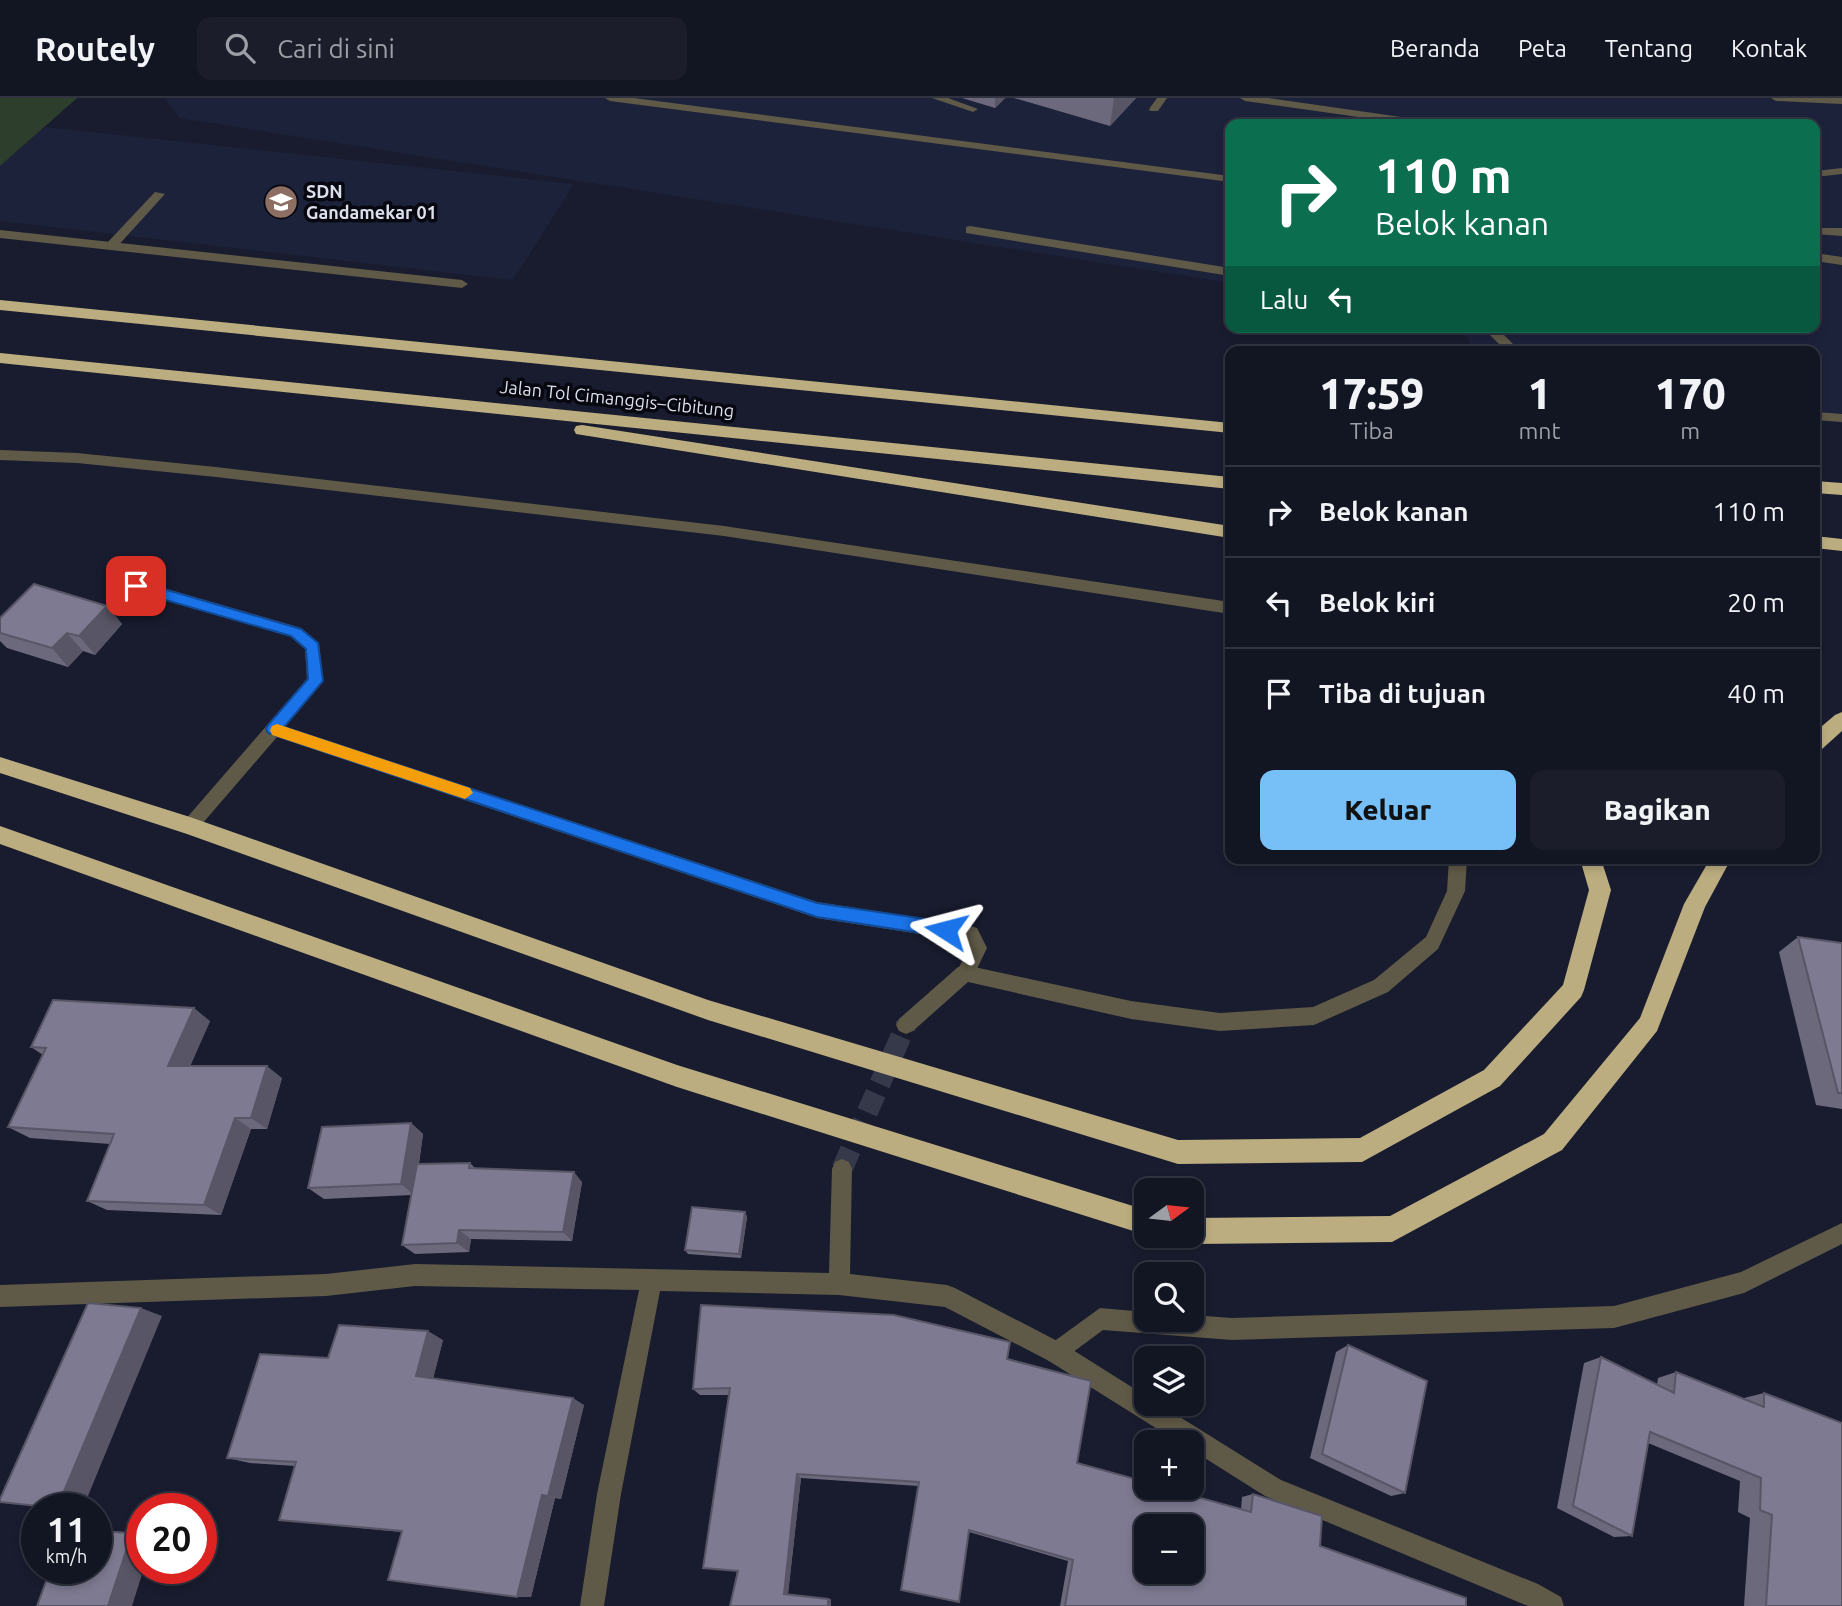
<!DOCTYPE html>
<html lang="id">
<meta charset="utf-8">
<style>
:root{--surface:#121522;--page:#1b1e2a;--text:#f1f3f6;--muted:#9c9fa5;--line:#313440;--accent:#76c0f7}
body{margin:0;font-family:Ubuntu,sans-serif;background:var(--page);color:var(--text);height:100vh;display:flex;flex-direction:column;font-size:26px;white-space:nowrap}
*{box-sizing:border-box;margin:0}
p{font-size:23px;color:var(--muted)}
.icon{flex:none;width:38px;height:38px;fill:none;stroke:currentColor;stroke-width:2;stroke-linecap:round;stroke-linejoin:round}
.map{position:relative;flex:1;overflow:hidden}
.details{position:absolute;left:1225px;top:248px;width:595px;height:518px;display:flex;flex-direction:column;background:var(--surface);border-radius:14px;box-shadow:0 4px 10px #0003,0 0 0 2px var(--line)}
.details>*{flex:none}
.hud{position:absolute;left:1225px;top:21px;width:595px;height:214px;border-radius:14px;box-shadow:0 4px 10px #0003,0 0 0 2px var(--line);background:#0b6e4f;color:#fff;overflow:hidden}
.needle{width:46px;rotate:75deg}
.controls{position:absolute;left:1134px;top:1080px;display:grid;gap:14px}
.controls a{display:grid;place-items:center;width:70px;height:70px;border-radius:14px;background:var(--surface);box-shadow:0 4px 10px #0003,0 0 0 2px var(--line);font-size:35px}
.speed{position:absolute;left:21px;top:1395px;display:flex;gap:14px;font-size:35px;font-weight:700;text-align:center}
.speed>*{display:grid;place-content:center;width:91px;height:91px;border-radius:50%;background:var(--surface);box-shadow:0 4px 10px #0003,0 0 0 2px var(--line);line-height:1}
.speed small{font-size:18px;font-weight:400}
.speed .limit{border:10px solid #d22;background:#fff;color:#111}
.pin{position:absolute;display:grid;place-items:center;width:60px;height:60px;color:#fff;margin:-30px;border-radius:14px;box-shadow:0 4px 10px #0006}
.me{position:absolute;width:77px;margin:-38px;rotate:279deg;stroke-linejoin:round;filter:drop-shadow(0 0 5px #0008)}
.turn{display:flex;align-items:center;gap:24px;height:147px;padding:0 35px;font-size:32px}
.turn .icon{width:91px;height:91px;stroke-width:2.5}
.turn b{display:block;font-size:49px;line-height:60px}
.then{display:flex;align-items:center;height:66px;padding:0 35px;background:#0003;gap:14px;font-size:26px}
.eta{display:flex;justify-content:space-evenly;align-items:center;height:119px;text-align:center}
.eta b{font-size:42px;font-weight:800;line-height:49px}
.cta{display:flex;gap:14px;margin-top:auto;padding:14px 35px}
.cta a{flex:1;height:80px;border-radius:14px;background:var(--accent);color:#111;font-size:28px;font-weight:800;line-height:80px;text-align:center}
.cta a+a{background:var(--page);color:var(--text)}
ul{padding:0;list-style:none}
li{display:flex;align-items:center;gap:21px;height:91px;padding:0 35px;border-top:2px solid var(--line)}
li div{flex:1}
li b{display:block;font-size:26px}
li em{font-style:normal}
header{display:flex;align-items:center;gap:42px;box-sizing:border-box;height:98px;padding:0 35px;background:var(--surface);border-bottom:2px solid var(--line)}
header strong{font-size:33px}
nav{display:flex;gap:38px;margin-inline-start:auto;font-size:24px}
.search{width:490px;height:63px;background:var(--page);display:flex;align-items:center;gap:18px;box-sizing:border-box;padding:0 24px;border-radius:14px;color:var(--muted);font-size:26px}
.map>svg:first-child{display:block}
.built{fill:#1d223b}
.green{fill:#2d3f2c}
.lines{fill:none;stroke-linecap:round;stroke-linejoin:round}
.minor-tunnel{stroke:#35394a;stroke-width:21;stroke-dasharray:21 10;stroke-linecap:butt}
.service{fill:#5f5947;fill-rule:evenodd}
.minor{fill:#5f5947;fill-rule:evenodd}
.motorway{fill:#bcad80;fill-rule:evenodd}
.wall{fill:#6c697d}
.shaded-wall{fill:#585566}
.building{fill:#7d7a91;stroke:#585566;stroke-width:2;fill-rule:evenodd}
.route{fill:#1a73e8;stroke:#114b97;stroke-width:2}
.slow{fill:#f59e0b}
.labels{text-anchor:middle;stroke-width:7;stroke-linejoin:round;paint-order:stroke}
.far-poi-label{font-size:18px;font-weight:bold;fill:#dbdeeb;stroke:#06070f;text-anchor:start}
.far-street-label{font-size:18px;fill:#dbdeeb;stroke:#06070f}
</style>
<header>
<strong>Routely</strong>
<div class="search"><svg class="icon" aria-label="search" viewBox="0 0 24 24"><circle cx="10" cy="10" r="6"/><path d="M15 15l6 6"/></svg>Cari di sini</div>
<nav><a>Beranda</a><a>Peta</a><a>Tentang</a><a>Kontak</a></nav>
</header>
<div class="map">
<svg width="1842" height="1508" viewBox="0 0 1842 1508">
<rect width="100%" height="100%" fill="#181c2e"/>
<path class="built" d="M165 0H1842V325L1815 322V254H1474L1463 229H1815V26H1230V185L179 20Z
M45 29 574 86 513 182 0 123V68Z"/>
<path class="green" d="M0 0H77L0 68Z"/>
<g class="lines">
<path class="minor-tunnel" d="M842 1071 906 927"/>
<path class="service" d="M605 0H634L1230 78V84L610 3Z
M932 0H948L978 11 973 14Z
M1157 0H1167L1158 13H1150L1149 11Z
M1240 0H1268L1429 23 1434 26H1408L1245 3Z
M1771 0H1842V6L1776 3Z
M1842 70V76L1815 79V73Z
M155 94 165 96 115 151H107V145Z
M970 128 1230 170V178L966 135V129Z
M1815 130H1842V138L1815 136Z
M1815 155 1842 159V167L1815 163Z
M1482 229H1496L1521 254H1507Z
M1815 314 1842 316V324L1815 322Z
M136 482 301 530 319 545 323 583 285 629 817 804 971 828 977 830 987 850 972 881 965 883 958 881 956 875 969 850 965 843 817 820 277 639 196 733 190 735 184 733 181 728 184 723 307 581 305 551 291 538 131 492 128 488 131 484Z
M1842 1125V1146L1744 1195 1614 1230 1232 1242 1103 1232 1057 1266 1049 1263 1046 1255 1049 1247 1100 1210 1146 1214V1222H1192V1217L1232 1220 1614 1208 1741 1174Z"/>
<path class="minor" d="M0 132 462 182 468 186 462 190 0 140Z
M0 352 77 355 216 369 724 428 1230 504V516L724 438 216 379 77 365 0 362Z
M1449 761H1467L1465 793 1438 851 1388 894 1314 927 1220 933 1131 921 968 884 913 933 906 936 899 933 896 927 899 921 958 869 965 867 1131 903 1220 915 1313 909 1374 882 1426 839 1447 793Z
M842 1061 849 1064 852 1071 850 1176 947 1187 955 1190 1065 1247 1146 1298V1306H1159L1281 1382 1538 1486 1561 1499 1564 1508H1528L1265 1398 1192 1352V1344H1178L1049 1263 945 1209 839 1197 660 1193 621 1396 604 1508H580L597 1396 639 1192 415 1188 326 1198 0 1209V1187L326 1176 415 1166 829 1175 832 1071 835 1064Z"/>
<path class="motorway" d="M0 202 1230 325V335L0 212Z
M0 255 1230 379V391L0 265Z
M582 327 1230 428V440L576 336 574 332 576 328Z
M1815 383 1842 385V397L1815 395Z
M1815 438 1842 441V453L1815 450Z
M1842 614V633L1822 651 1815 653V634L1835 617Z
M0 659 190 719 708 902 1178 1042 1360 1040 1484 972 1563 887 1589 792 1580 761H1601L1611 792 1584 892 1581 899 1500 988 1362 1064 1178 1066 708 922 187 736 0 675Z
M0 728 677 967 1146 1112V1137L677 989 0 746Z
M1710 761H1731L1705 809 1657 933 1562 1052 1392 1144 1192 1146 1183 1142 1181 1138H1192V1120L1390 1118 1544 1036 1640 920 1684 806Z"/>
</g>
<path class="wall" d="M962 0H1005L995 10Z
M1014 0H1136L1110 28Z
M107 508 122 526 95 557 83 553 68 569 7 550 0 543V520Z
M1798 839 1842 845V1011L1816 1007 1779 854Z
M210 923 190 968 282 980 267 1031H251L221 1117 107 1112 87 1103 110 1046 30 1040 8 1029 43 957 31 949Z
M411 1025 423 1036 419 1066 470 1065 476 1071 582 1084 572 1143 471 1141 469 1154 415 1156 402 1147 412 1097 324 1101 308 1090Z
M745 1114 747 1119 741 1160 688 1156 685 1152Z
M443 1242 433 1280 584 1307 561 1401 555 1400 531 1499H517L402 1434 279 1422 295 1368 250 1365 227 1360 328 1260Z
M1348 1247 1405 1395 1391 1398 1310 1360 1336 1254Z
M1601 1259 1657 1287 1658 1280 1676 1274 1744 1301V1300L1764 1295 1842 1508H1744L1750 1420 1738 1414 1740 1383 1648 1345 1632 1438 1614 1439 1557 1410 1584 1265Z
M1007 1261 1077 1365 1241 1411 1242 1399 1253 1396 1320 1448 1466 1508H1060L1068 1463 969 1434 918 1388 801 1380 788 1496 831 1501 730 1508 737 1473 729 1297H700L693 1291Z"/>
<path class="shaded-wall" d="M995 0H1005L995 10Z
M1114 0H1136L1110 28Z
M107 508 122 526 95 557 79 538Z
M67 535 83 553 68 569 52 550Z
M194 910 210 923 185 980 168 968Z
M267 968 282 980 267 1031 251 1020Z
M235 1020 251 1031 221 1117 204 1107Z
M411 1025 423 1036 414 1097 401 1086Z
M574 1074 582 1084 572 1143 563 1134Z
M745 1114 747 1119 741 1160 739 1156Z
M459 1132 471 1141 469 1154 457 1145Z
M141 1210 162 1218 83 1410H57Z
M428 1233 443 1242 432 1285 416 1278Z
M573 1300 584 1307 561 1401 548 1398Z
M797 1376 801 1380 788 1496H784Z
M542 1397 555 1400 531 1499H517Z
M132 1435 142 1436V1470H144L132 1508H108Z
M828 1501H831V1508H828Z"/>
<path class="building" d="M34 486 107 508 79 538 67 535 52 550 0 535V520Z
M1798 839 1842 845V995H1838Z
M53 902 194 910 168 968H267L251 1020H235L204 1107 87 1103 114 1036 8 1029 46 950 31 949Z
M411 1025 401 1086 308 1090 322 1029Z
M470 1065 469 1070 574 1074 563 1134 459 1132 457 1145 402 1147 417 1066Z
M692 1109 745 1114 739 1156 685 1152Z
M88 1205 141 1210 57 1410 0 1404V1401Z
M701 1207 894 1217 1010 1244 1007 1261 1091 1283 1077 1365 1146 1384V1390H1165L1251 1414 1253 1396 1322 1418 1320 1448 1466 1500V1508H1065L1073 1462 969 1432 959 1504 901 1492 919 1384 797 1376 784 1496 828 1501V1508H730L738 1473 703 1470 730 1290 693 1291ZM1146 1428H1192V1474H1146Z
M339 1227 428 1233 416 1278 573 1300 548 1398 542 1397 517 1499 388 1482 402 1433 279 1422 296 1364 227 1360 260 1256 328 1260Z
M1348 1247 1427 1283 1405 1395 1322 1356Z
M1601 1259 1674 1295 1676 1274 1764 1309V1295L1842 1325V1508H1766L1772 1417 1760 1412 1761 1380 1650 1334 1632 1438 1573 1408Z
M96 1433 132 1435 108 1508H37L51 1470H96Z"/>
<path class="route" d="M136 483 301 531 318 545 323 583 284 629 817 805 946 824 952 826 954 832 952 837 946 839 817 819 268 635 266 631 268 627 308 581 306 551 291 538 131 492V485Z"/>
<path class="slow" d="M277 626 470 690 473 695 465 701 272 637 270 632 272 628Z"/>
<defs>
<g id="school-disc" transform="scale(1.75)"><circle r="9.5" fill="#8d6e63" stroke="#06070f"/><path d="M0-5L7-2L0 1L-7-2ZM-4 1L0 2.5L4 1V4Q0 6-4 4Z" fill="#fff"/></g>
</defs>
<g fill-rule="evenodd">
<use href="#school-disc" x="281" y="104"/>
</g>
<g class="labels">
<g class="far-poi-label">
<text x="306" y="100">SDN<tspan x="306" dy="21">Gandamekar 01</tspan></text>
</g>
<g class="far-street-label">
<text transform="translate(617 301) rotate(6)" y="6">Jalan Tol Cimanggis–Cibitung</text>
</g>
</g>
</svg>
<div class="controls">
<a><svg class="needle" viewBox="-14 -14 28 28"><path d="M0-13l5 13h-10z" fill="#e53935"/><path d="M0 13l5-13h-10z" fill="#9c9fa5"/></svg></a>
<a><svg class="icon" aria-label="search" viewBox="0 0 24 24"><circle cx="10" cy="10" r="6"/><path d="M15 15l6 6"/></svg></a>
<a><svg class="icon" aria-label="layers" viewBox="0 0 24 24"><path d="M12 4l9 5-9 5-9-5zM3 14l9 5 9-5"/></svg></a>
<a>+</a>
<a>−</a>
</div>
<div class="speed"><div>11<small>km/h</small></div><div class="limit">20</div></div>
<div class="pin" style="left:136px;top:488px;background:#d93025"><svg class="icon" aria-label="arrive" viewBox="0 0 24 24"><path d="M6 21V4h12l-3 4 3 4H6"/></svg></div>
<svg class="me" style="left:946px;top:832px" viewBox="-20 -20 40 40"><path d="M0-17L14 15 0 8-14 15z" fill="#1a73e8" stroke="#fff" stroke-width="4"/></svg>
<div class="hud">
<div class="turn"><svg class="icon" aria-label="right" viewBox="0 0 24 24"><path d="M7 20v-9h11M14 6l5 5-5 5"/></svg><div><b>110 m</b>Belok kanan</div></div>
<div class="then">Lalu<svg class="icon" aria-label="left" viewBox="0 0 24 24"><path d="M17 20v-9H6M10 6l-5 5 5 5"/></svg></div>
</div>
<section class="details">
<div class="eta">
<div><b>17:59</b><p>Tiba</p></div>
<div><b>1</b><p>mnt</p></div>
<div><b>170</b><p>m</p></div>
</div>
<ul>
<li><svg class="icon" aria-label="right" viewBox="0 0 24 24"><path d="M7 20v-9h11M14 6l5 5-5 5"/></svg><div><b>Belok kanan</b></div><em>110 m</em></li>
<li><svg class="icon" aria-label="left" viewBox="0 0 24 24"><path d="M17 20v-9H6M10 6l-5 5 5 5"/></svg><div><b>Belok kiri</b></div><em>20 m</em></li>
<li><svg class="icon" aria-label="arrive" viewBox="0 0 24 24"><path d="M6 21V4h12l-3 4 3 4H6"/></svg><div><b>Tiba di tujuan</b></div><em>40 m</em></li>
</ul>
<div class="cta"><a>Keluar</a><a>Bagikan</a></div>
</section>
</div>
